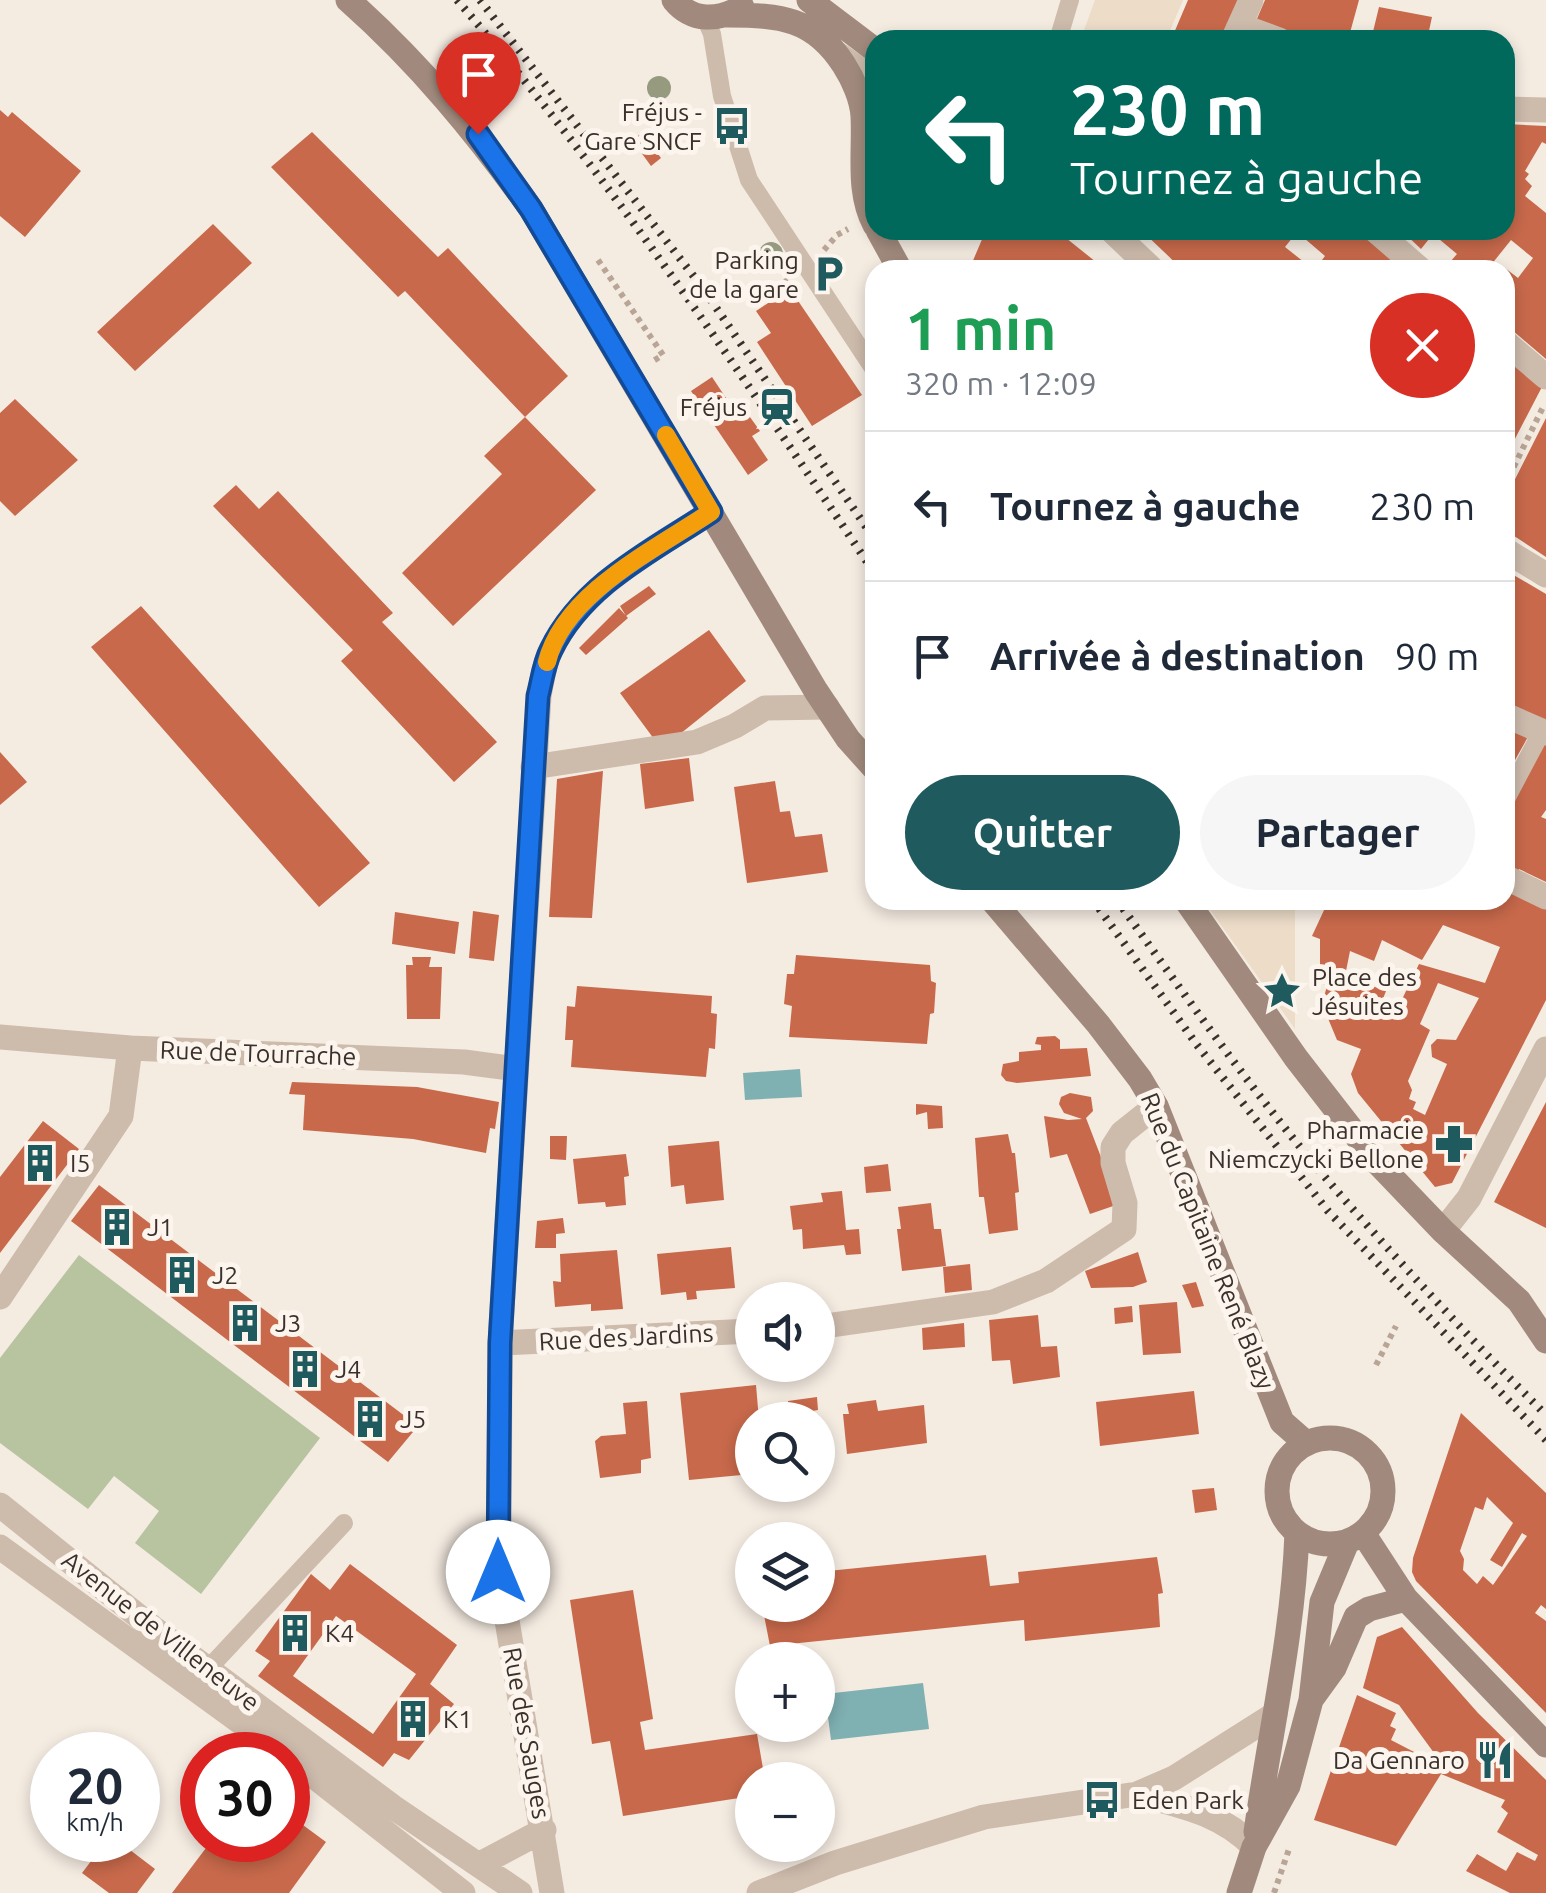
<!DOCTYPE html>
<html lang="fr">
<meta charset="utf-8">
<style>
:root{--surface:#fff;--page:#f6f6f7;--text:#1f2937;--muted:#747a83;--line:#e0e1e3;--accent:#1f5a5e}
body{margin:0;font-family:Ubuntu,sans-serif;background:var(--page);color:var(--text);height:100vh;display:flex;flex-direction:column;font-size:38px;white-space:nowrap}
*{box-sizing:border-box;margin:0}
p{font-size:32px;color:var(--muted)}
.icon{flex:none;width:55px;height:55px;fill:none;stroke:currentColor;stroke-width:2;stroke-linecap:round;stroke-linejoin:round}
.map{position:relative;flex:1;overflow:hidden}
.panel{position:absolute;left:865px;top:260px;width:650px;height:650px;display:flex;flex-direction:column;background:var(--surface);border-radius:30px;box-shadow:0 5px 15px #0003}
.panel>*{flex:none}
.banner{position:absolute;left:865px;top:30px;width:650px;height:210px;border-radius:30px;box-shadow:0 5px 15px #0003;background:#00695c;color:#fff;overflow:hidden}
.buttons{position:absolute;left:735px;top:1282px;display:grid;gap:20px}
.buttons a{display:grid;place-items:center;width:100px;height:100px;border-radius:50%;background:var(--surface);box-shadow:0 5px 15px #0003;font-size:50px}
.speed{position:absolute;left:30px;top:1732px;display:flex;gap:20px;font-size:50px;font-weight:700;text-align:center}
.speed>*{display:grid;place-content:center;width:130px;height:130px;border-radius:50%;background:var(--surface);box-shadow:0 5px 15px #0003;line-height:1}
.speed small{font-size:25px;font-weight:400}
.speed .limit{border:15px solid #d22;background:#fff;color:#111}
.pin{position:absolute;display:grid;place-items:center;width:85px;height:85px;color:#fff;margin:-102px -42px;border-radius:50% 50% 50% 0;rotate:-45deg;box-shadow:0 0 10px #0007}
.pin .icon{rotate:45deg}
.me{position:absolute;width:110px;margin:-55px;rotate:0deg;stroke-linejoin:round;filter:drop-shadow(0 0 8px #0008)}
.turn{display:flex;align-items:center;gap:35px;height:210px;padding:0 40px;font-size:45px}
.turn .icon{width:130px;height:130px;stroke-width:2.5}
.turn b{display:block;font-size:70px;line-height:85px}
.round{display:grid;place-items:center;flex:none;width:105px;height:105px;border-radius:52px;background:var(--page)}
.head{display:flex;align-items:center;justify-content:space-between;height:170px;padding:0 40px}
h1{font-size:60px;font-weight:700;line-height:75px;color:#1e9e55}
.action{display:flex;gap:20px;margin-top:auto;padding:20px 40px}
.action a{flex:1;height:115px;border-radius:60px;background:var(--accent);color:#fff;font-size:40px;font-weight:700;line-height:115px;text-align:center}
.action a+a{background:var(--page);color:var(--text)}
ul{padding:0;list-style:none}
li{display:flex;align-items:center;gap:30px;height:150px;padding:0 40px;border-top:2px solid var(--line)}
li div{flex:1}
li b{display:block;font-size:38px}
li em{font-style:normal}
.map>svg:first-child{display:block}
.green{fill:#b8c4a0}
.plaza{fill:#ecdcc8}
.water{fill:#7fb0b2}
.building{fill:#c8694b;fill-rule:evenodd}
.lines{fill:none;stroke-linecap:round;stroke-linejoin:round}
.path{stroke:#b9a596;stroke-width:6;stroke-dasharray:5 5;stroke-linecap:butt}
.lane{stroke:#cdbbac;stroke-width:18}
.street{stroke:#cdbbac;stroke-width:25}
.secondary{stroke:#a18a7d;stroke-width:25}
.rail{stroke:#3b302b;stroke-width:8;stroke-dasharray:2.5 8;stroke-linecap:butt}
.tree{fill:#969b7f}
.route-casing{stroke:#114b97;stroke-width:25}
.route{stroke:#1a73e8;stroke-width:18}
.slow{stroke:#f59e0b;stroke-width:18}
.labels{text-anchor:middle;stroke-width:10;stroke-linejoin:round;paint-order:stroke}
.poi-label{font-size:25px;fill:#3b302b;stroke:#fbf5ee;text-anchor:start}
.street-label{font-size:25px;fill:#3b302b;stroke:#fbf5ee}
</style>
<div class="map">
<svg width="1546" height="1893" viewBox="0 0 1546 1893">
<rect width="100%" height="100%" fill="#f4ebe1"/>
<path class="green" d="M79 1255 320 1438 201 1594 135 1543 159 1511 114 1476 88 1509 0 1443V1358Z"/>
<path class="plaza" d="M1095 0H1183L1166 40H1085L1083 33Z
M1203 900H1295V1029L1241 953Z"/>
<path class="water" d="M800 1069 802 1097 745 1100 743 1073Z
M923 1683 929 1729 831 1740 825 1694Z"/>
<path class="building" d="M1188 0H1240L1224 40H1171Z
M1265 0H1359L1348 40H1300L1270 28 1256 21Z
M1379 7 1432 17 1427 40H1371Z
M0 110 8 117 12 112 81 171 25 237 0 216Z
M1505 124 1546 126V144L1542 142 1525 171 1529 174 1525 179 1532 186 1525 196 1546 213V359L1505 324V268L1518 278 1533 258 1511 240 1487 270H1443L1457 254 1433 234 1421 249 1401 230H1505Z
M312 132 438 257 448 248 568 376 525 417 405 291 398 297 271 167Z
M642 133 661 158 651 166 632 140Z
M213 224 252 263 135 371 97 332Z
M986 230H1056L1106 270H969Z
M1141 230H1360L1405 270H1327L1319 264 1325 256 1297 232 1285 247 1314 270H1183Z
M790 289 862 395 812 426 757 342 771 333 756 311Z
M1505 353 1544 383 1505 458Z
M712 377 730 404 737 399 760 431 752 436 768 460 748 475 691 391Z
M15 399 78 460 15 516 0 501V413Z
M525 417 596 490 453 626 402 573 502 474 484 456Z
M1546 418V557L1505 530V499Z
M236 485 259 509 278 491 393 613 382 622 497 742 454 782 341 661 353 650 213 506Z
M1505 570 1546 594V724L1505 708Z
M649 586 656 594 626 616 620 606Z
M141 606 370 863 319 907 91 647Z
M619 608 628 618 586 655 579 648Z
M709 630 746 681 680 734 654 739 620 693Z
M1505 726 1529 735 1505 778Z
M1546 742V810L1541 817 1546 819V882L1519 869 1516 876 1505 871V816Z
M0 752 27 782 0 805Z
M689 758 694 801 645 809 640 764Z
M603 771 592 918 549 917 557 779Z
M775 781 780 812 790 811 795 837 822 834 828 872 747 883 734 787Z
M1505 891 1546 907V1000L1452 1183 1435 1187 1358 1093 1351 1074 1361 1049 1337 1040 1322 1004 1327 986 1320 982V939L1312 936 1325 908V900H1374L1395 910 1402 900H1505ZM1443 925 1500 947 1485 983 1419 964 1394 1016 1379 1009 1386 991 1345 976 1350 951 1374 961 1382 940 1422 960ZM1438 983 1479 998 1456 1040 1437 1039 1431 1045 1432 1057 1447 1064 1425 1115 1413 1109 1416 1102 1409 1099 1412 1090 1408 1081 1430 1030 1420 1024Z
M473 911 499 915 494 961 469 958Z
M395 912 459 922 455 954 392 944Z
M796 955 930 965 931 981 936 983 934 1013 930 1014 927 1044 789 1037 792 1006 784 1004 787 974H794Z
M412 957H431L429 967H442L440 1019H407L406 965H413Z
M577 986 712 996 711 1013 717 1014 715 1049 709 1048 706 1077 571 1067 573 1040H565L567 1006 575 1007Z
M1055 1036 1060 1040V1049L1087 1048 1091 1076 1017 1083 1006 1081 1001 1075 1003 1064 1019 1061V1052L1041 1050V1045L1035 1044 1037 1037Z
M292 1082 417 1087 499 1102 495 1129 490 1128 486 1153 413 1139 303 1130 305 1095 289 1094Z
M1070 1093 1091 1097 1093 1111 1086 1118 1119 1204 1090 1214 1067 1154 1050 1158 1044 1116 1068 1120 1082 1119 1064 1113 1059 1104 1061 1097Z
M1546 1102V1228L1494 1202Z
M916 1104 942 1106 943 1128 928 1129 927 1112 916 1115Z
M43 1121 79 1149 0 1253V1177Z
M1008 1134 1012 1153H1015L1019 1192 1015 1193 1018 1230 989 1234 984 1197H979L975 1138Z
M550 1136H567L566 1160 550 1159Z
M719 1141 724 1200 686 1204 684 1185 671 1187 668 1146Z
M626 1154 629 1176 624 1177 626 1205 606 1207 605 1202 578 1204 573 1159Z
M888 1164 891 1191 866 1193 864 1167Z
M99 1185 418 1426 388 1462 71 1221Z
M842 1191 846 1230 859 1229 861 1254 846 1255 844 1245 803 1249 802 1229 793 1230 790 1206 823 1202 821 1193Z
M931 1203 934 1229H941L946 1266 902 1271 897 1229H901L898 1207Z
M563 1218 565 1233 556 1234V1248H535L537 1221Z
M731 1247 735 1288 696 1291 697 1299 687 1300 686 1292 661 1295 657 1254Z
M617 1250 623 1309 591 1311V1304L555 1307 553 1281 561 1282 560 1254Z
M1138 1252 1147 1282 1133 1287 1091 1288 1085 1271Z
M970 1264 972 1290 945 1293 943 1267Z
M1196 1282 1204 1306 1192 1308 1182 1285Z
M1177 1302 1181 1353 1143 1355 1139 1305Z
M1132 1306 1133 1322 1115 1324 1114 1308Z
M1038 1315 1041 1347 1057 1346 1060 1377 1013 1384 1010 1360 992 1361 989 1320Z
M964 1323 965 1347 923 1350 922 1328Z
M756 1385 759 1420H752V1474L689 1480 680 1393Z
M1194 1391 1199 1434 1100 1446 1096 1402Z
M817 1397 818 1410 789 1415 788 1401Z
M876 1400 878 1411 924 1405 927 1443 847 1454 843 1414H849L847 1404Z
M647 1401 651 1458 641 1460V1473L600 1478 595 1441 601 1436 626 1434 623 1403Z
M1461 1413 1546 1493V1609L1541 1605 1535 1613 1546 1621V1713L1416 1581 1412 1572 1413 1558ZM1487 1497 1513 1523 1490 1560 1502 1567 1522 1533 1527 1536 1493 1585 1483 1576 1477 1584 1463 1570 1464 1559 1460 1551 1475 1507 1483 1510Z
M1214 1488 1217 1510 1195 1513 1192 1490Z
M986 1555 990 1586 1019 1583 1018 1572 1157 1557 1163 1593 1158 1594 1160 1627 1025 1641 1024 1620 770 1646 762 1605H818V1572Z
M350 1564 457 1645 430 1684 454 1704 409 1760 394 1753 383 1767 258 1676 270 1661 255 1651 311 1574 330 1590ZM336 1616 416 1674 373 1734 293 1676Z
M633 1590 653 1719 640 1722 645 1750 757 1734 765 1780H752V1796L623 1816 610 1741 592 1744 570 1600Z
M1402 1627 1478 1713 1546 1780V1893H1510L1466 1871 1477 1854 1506 1871 1517 1852 1535 1861 1538 1855 1497 1832 1508 1813 1501 1807 1505 1800 1441 1774 1396 1846 1314 1820 1357 1695 1396 1713 1390 1726 1396 1729 1391 1740 1445 1768 1399 1705 1363 1688 1377 1637Z
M288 1814 326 1842 289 1893H172L212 1840H288Z
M107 1840H117L155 1869 137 1893H109L82 1873Z"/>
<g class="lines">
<path class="path" d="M824 250 837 235 848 229
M598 260 663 355 653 361
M751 303 788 280
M1505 485 1544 405
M1376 1365 1396 1326
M1274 1893 1289 1849"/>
<path class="lane" d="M705 18 712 34 722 96 749 180 875 371
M1058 40 1070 0
M841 52 875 76
M1505 801 1542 731
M208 1669 344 1523"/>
<path class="street" d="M1241 26 1279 40
M1233 40 1251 0
M1505 109 1546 110
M1111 230 1153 270
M1375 230 1421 270
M1505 342 1546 377
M1505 550 1546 575
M1505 715 1546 733
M533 767 697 742 735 726 765 708 827 707
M1505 877 1546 897
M0 1037 130 1048 464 1062 516 1069
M1443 1231 1469 1198 1546 1049
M0 1297 121 1116 130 1048
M818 1327 993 1302 1046 1281 1124 1229 1125 1203 1113 1163V1147L1122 1133 1156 1106
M500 1343 752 1331
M0 1505 153 1628 393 1807 520 1893
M0 1547 286 1755
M288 1756 463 1893
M1137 1794C1181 1806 1221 1813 1254 1847
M480 1864 544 1830
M552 1893 499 1572 500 1343 539 696C542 681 544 663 551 650 583 584 652 551 711 512
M759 1893 835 1863 984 1817 1137 1794 1174 1778 1275 1714"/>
<path class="secondary" d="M348 0C419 63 476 132 531 209L816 691 848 739 875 769
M674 0C692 22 718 21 742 7
M809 0 875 50
M728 15C780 15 814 18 844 65 853 79 862 99 863 116 865 152 857 192 875 225
M878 230 900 270
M992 900 1098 1024 1140 1079 1156 1106 1282 1422 1306 1443
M1186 900 1296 1058 1376 1161 1443 1231 1519 1301 1546 1341
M1277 1491a53 53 0 1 1 106 0a53 53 0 1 1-106 0Z
M1363 1533 1406 1599 1546 1745
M1313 1697 1334 1668 1356 1617 1369 1609 1406 1599
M1256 1832C1270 1732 1293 1635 1297 1533
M1239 1893 1254 1847 1288 1786 1311 1700 1322 1602 1347 1542"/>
<path class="rail" d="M457 0C612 179 744 378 875 574
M480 0 702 287 875 540
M1093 900 1197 1045 1328 1211 1546 1440
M1117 900C1189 1001 1261 1104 1343 1198 1408 1272 1476 1345 1546 1415"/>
</g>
<g class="tree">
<circle cx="659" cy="88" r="12"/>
<circle cx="771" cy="254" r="12"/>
</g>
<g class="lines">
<g class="route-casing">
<path id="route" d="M478 134 531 209 711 512C652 551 583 584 551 650 544 663 542 681 538 696L500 1343 498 1572"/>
</g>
<use href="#route" class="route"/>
<path class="slow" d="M547 662C564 593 656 549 711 512L666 435"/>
</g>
<defs>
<g id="bus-bare" transform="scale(3)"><path d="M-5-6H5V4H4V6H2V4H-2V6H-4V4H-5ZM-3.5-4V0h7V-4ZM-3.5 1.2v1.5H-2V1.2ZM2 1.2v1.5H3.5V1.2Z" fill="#1f5a5e" stroke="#fbf5ee" stroke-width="2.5" paint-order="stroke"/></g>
<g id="parking-bare" transform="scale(3)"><path d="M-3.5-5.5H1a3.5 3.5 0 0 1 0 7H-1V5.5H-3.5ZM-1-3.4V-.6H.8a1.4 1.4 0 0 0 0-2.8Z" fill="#1f5a5e" stroke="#fbf5ee" stroke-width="2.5" paint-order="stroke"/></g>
<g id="station-bare" transform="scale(3)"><path d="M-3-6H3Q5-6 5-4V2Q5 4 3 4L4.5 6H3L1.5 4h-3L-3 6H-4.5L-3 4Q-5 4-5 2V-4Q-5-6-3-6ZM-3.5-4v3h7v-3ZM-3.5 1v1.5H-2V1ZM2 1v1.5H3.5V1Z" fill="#1f5a5e" stroke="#fbf5ee" stroke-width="2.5" paint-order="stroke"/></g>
<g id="sight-bare" transform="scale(3)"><path d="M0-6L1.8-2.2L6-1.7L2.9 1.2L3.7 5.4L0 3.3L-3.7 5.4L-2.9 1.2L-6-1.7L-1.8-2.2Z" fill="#1f5a5e" stroke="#fbf5ee" stroke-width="2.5" paint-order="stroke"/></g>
<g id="pharmacy-bare" transform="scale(3)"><path d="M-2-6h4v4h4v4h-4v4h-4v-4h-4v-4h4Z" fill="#1f5a5e" stroke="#fbf5ee" stroke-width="2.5" paint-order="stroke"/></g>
<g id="building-bare" transform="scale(3)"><path d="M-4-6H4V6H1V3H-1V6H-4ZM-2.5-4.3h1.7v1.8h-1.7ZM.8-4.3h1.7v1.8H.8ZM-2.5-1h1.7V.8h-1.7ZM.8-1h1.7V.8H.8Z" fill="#1f5a5e" stroke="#fbf5ee" stroke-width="2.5" paint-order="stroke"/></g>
<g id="restaurant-bare" transform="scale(3)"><path d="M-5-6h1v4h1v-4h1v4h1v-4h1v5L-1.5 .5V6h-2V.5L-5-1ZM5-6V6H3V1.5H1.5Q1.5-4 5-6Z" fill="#1f5a5e" stroke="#fbf5ee" stroke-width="2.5" paint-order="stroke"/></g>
</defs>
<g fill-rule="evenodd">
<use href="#bus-bare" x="732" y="126"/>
<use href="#parking-bare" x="829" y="274"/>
<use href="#station-bare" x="777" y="407"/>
<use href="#sight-bare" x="1282" y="991"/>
<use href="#pharmacy-bare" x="1454" y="1144"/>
<use href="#building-bare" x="40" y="1163"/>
<use href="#building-bare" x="117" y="1227"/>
<use href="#building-bare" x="182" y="1275"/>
<use href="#building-bare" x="245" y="1323"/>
<use href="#building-bare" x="305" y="1369"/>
<use href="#building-bare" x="370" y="1419"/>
<use href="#building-bare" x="295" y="1633"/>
<use href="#building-bare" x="413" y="1719"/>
<use href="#restaurant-bare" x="1495" y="1760"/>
<use href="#bus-bare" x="1102" y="1800"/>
</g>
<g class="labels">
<g class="poi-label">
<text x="702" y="121" text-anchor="end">Fréjus -<tspan x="702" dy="29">Gare SNCF</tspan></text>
<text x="799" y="269" text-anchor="end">Parking<tspan x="799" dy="29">de la gare</tspan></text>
<text x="747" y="416" text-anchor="end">Fréjus</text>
<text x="1312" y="986">Place des<tspan x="1312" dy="29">Jésuites</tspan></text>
<text x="1424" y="1139" text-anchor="end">Pharmacie<tspan x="1424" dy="29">Niemczycki Bellone</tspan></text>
<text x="70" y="1172">I5</text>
<text x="147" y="1236">J1</text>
<text x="212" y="1284">J2</text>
<text x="275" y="1332">J3</text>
<text x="335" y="1378">J4</text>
<text x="400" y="1428">J5</text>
<text x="325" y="1642">K4</text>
<text x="443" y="1728">K1</text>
<text x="1465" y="1769" text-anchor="end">Da Gennaro</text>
<text x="1132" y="1809">Eden Park</text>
</g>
<g class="street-label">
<text transform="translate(258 1053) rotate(2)" y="9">Rue de Tourrache</text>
<text transform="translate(1208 1241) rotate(68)" y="9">Rue du Capitaine René Blazy</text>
<text transform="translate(626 1337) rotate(-3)" y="9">Rue des Jardins</text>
<text transform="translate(161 1631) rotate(38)" y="9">Avenue de Villeneuve</text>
<text transform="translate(527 1733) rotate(80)" y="9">Rue des Sauges</text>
</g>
</g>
</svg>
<div class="buttons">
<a><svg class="icon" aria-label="sound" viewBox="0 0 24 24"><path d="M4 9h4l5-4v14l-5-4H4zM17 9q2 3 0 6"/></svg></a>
<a><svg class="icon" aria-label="search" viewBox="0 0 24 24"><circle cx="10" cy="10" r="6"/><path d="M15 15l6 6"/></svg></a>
<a><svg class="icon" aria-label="layers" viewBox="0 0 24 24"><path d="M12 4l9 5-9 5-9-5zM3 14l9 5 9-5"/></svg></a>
<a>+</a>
<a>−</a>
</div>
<div class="speed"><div>20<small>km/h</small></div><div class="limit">30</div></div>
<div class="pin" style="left:478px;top:134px;background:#d93025"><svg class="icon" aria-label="arrive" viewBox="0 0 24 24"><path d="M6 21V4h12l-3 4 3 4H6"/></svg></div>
<svg class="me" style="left:498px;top:1572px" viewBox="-20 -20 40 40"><circle r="19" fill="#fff"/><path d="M0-13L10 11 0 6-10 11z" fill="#1a73e8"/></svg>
<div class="banner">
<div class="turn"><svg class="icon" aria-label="left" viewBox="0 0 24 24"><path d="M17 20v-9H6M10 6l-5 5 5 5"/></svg><div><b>230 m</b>Tournez à gauche</div></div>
</div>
<section class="panel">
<div class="head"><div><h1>1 min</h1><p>320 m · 12:09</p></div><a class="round" style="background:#d93025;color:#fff"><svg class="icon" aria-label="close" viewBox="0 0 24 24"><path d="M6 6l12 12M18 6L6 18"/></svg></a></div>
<ul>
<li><svg class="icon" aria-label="left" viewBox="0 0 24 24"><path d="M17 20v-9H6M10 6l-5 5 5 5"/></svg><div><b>Tournez à gauche</b></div><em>230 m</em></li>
<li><svg class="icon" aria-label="arrive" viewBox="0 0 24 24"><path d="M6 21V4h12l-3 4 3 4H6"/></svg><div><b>Arrivée à destination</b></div><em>90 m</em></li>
</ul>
<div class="action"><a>Quitter</a><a>Partager</a></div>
</section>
</div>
